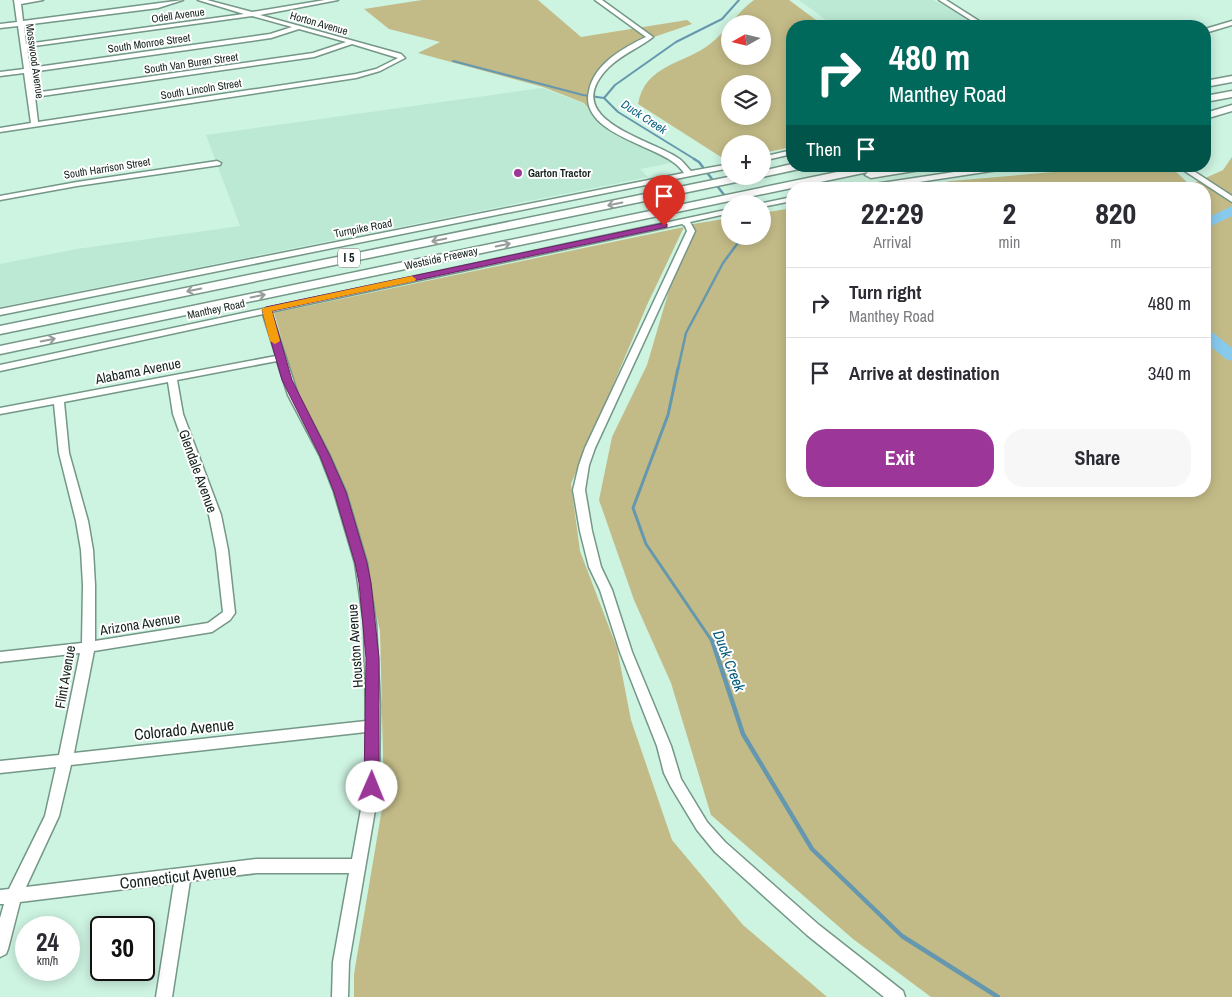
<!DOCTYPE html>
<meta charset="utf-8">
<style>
:root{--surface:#fff;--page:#f7f7f7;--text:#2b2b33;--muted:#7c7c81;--line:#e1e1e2;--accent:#9d3699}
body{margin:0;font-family:"Archivo Narrow",sans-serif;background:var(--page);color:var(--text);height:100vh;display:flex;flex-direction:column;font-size:19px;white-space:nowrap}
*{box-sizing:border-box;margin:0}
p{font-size:16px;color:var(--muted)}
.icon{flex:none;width:28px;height:28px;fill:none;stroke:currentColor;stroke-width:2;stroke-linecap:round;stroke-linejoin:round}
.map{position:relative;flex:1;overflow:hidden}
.sheet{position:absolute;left:786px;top:182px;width:425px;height:315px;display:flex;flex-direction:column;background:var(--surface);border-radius:20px;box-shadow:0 2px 12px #0003}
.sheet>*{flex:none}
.hud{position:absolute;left:786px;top:20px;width:425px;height:152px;border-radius:20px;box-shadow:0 2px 12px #0003;background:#00695c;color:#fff;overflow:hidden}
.needle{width:32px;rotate:262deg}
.fabs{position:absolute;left:721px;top:15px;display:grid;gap:10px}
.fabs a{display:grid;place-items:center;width:50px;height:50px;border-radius:50%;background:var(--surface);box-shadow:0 2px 12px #0003;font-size:25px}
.speed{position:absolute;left:15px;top:916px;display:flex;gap:10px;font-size:25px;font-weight:700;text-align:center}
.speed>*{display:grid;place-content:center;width:65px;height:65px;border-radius:50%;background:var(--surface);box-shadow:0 2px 12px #0003;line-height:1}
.speed small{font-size:12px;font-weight:400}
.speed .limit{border:2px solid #111;border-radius:8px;background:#fff;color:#111}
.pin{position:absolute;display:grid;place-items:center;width:42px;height:42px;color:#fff;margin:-51px -21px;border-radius:50% 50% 50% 0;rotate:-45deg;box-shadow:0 0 5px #0007}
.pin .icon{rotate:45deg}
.me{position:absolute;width:55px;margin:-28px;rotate:1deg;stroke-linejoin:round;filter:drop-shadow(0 0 4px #0008)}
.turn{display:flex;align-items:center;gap:18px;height:105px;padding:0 20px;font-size:22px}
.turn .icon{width:65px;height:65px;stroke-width:2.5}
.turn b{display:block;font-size:35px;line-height:42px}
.then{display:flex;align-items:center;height:48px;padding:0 20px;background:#0003;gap:10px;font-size:19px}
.eta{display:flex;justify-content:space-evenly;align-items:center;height:85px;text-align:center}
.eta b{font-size:30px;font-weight:800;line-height:35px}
.action{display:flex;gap:10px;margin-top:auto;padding:10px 20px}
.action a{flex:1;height:58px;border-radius:20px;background:var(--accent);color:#fff;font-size:20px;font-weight:800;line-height:58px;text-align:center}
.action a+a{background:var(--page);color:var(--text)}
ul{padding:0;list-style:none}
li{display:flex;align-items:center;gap:15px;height:70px;padding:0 20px;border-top:1px solid var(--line)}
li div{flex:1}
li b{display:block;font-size:19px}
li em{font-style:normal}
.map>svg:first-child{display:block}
.built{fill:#bbe9d4}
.green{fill:#c3bb87;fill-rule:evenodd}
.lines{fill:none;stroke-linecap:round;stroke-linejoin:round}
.stream-far3{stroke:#6598ae;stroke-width:2}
.stream-far2{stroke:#6598ae;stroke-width:2.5}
.stream-far1{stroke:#6598ae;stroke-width:3}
.stream{stroke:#6598ae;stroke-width:4.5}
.river{fill:#88caec;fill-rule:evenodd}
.minor-casing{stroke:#749787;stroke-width:3}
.highway-casing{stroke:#749787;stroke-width:3}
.minor{fill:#fff;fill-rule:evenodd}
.highway{fill:#fff;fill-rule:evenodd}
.oneway{stroke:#959c99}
.route{fill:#9d3699;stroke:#662363}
.slow{fill:#f59e0b}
.poi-dot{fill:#9d3699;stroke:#fff;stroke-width:2}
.labels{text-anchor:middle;stroke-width:4;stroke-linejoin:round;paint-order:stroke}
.far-street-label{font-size:11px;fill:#14221c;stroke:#fff}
.far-poi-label{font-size:11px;font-weight:bold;fill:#14221c;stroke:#fff;text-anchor:start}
.far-water-label{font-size:12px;font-style:italic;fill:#035d7d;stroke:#fff}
.shield{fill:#fff;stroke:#5a6460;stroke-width:1}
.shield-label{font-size:12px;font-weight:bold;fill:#14221c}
.street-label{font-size:14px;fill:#14221c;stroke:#fff}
.water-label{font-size:15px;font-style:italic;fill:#035d7d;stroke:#fff}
.near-street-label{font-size:16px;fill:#14221c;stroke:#fff}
</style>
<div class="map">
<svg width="1232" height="997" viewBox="0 0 1232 997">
<rect width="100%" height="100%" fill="#cdf3e1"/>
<path class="built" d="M799 0H933L948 7 976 26H834Z
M542 88 583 103 602 123 681 161 640 169 648 177 0 307V264L77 249 240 226 206 135Z"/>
<path class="green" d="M422 0H538L581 37 687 20 692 24 651 38 611 62 594 81 596 118 584 103 543 87 418 53 440 42 389 29 364 9Z
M754 0H789L824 26H792V147L763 153 762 144H730V156L721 157 638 104C645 64 685 64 710 44 726 32 737 12 754 0ZM730 24H762V56H730ZM730 84H762V116H730Z
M1232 157V997H931L853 939 711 815 671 683 634 600 599 500 612 437 647 365 677 263 693 224 730 218V236H762L763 213 792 208V491H1205V189H906L951 181 1123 166 1171 167 1190 185 1223 170Z
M684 227 647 305 571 484 580 551 617 648 631 720 672 840 743 925 827 997H354V974L384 797 380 631 349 497 295 385 274 313Z"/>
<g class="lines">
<path class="stream-far3" d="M453 61 583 95 604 98
M696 160 618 112 604 98 615 85 676 42 722 19 739 0"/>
<path class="stream-far2" d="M694 159 699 162 731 204
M678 369 686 333 723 263 743 236"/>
<path class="stream-far1" d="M678 368 668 415 633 508 646 544 712 641"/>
<path class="stream" d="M712 640 743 734 812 849 902 936 998 997"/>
<path class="river" d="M1232 206V216L1205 229V219Z
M1205 329 1211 331 1232 348V361L1226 359 1205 342Z"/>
<g class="minor-casing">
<path id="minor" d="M14 0H43L21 4 23 21 183 0 158 8 24 25 26 44 244 14 198 0H207L252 12 325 0H338L260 15 401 54 405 58 380 71 356 78 0 132V128L31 123 24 73 0 76V72L24 69 18 26 0 28V24L17 22ZM252 16 292 27 270 34 30 68 27 47ZM299 29 346 42 313 53 34 93 31 72 271 38ZM352 44 398 58 376 69 356 74 38 122 35 97 314 57Z
M595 0H602L653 37C639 48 622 54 609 67 557 119 648 138 678 158 683 161 687 167 691 171L730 164V168L0 315V309L684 173C681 169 678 165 673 162 649 144 579 131 589 91 594 64 623 48 646 37Z
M939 0H946L987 26H980Z
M1232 21V25L1205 33V29Z
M792 150V154L762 161V157Z
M217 161 221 163 220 165 77 186 0 200V196L77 182Z
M994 166H1015L1011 168 873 189H851L855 187Z
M1177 166H1186L1232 196V202Z
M792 197V201L762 207V204H759Z
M730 209V213L690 222 695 231 595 448 589 465 585 490 592 531 601 567 612 590 632 652 671 746 681 779 707 822 725 842 819 925 903 991 905 997H884L807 935 715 852 697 830 671 787 664 773 657 746 620 652 600 590 589 567 580 531 573 490 579 465 585 448 687 231 685 226 682 224 271 312 298 395 330 456 346 492 367 563 376 624 380 705 379 787 349 962 348 997H332L333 962 349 873H257L190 881 172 997H156L174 883 20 902 8 949 6 954 0 957V918L4 904H0V890L9 889 45 816 56 767 0 773V761L59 755 80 653 0 662V652L82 643 83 585 81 550 76 521 59 453 54 404 0 414V408L276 356 263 314 0 371V365ZM277 361 288 395 320 456 334 492 355 563 364 624 366 721 74 753 94 651 212 632 230 620 235 613 228 550 221 515 183 414 177 380ZM168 382 173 414 209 515 216 550 223 612 208 623 95 641V585L93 550 88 521 69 453 64 402ZM366 732 365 787 352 859H257L26 887 59 816 71 765Z"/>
</g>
<g class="highway-casing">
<path id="highway" d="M1232 76V82L1205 87V81Z
M1232 91V97L1205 102V96Z
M1232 105V111L1205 119V113Z
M792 164V166H805L804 168 762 177 758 176H762V171Z
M866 166H888L874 171 904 166H931L926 169 871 178 865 175 868 172 0 354V346Z
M733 176H756L751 179 0 334V326Z"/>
</g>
<use href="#minor" class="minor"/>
<use href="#highway" class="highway"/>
</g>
<defs><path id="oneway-shaft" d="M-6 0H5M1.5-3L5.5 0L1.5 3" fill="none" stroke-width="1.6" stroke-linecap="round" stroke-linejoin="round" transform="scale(1.25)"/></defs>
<g class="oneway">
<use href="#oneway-shaft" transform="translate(615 204) rotate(169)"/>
<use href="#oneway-shaft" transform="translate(439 240) rotate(168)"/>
<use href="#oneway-shaft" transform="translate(503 245) rotate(-12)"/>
<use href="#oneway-shaft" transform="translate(194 290) rotate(168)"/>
<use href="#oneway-shaft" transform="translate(258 296) rotate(-12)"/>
<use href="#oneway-shaft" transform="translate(48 340) rotate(-12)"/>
</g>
<path class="route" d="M664 223 667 224V227L272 311 292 380 330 456 346 492 367 563 371 583 379 658V787L377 792 372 793 367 792 364 787 366 658 359 583 355 563 334 492 320 456 282 380 262 310 266 307Z"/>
<path class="slow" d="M412 276 416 279 415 281 272 311 280 341 275 344 270 341 262 310 263 308Z"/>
<circle class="poi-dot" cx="518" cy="173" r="5"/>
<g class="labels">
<g class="far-street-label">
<text transform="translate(178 15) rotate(-8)" y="4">Odell Avenue</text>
<text transform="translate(319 23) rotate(16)" y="4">Horton Avenue</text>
<text transform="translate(149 43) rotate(-8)" y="4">South Monroe Street</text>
<text transform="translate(35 61) rotate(82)" y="4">Mosswood Avenue</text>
<text transform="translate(191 63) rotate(-8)" y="4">South Van Buren Street</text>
<text transform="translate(201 89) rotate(-9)" y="4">South Lincoln Street</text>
<text transform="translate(107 168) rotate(-9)" y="4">South Harrison Street</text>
<text transform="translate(363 228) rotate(-11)" y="4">Turnpike Road</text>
<text transform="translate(441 258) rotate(-12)" y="4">Westside Freeway</text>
<text transform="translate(216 309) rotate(-12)" y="4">Manthey Road</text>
</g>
<g class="far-poi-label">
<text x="528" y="177">Garton Tractor</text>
</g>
<g class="far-water-label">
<text transform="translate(644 117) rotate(33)" y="4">Duck Creek</text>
</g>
<rect class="shield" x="338" y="248.5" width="22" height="19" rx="4"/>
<g class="shield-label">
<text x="349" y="262">I 5</text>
</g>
<g class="street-label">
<text transform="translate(138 371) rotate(-11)" y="5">Alabama Avenue</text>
<text transform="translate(198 471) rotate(70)" y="5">Glendale Avenue</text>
<text transform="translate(140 624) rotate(-9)" y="5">Arizona Avenue</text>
<text transform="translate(355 646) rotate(-94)" y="5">Houston Avenue</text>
<text transform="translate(65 677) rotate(-80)" y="5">Flint Avenue</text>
</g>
<g class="water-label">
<text transform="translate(729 661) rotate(69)" y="5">Duck Creek</text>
</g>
<g class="near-street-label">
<text transform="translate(184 729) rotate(-6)" y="6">Colorado Avenue</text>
<text transform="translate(178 876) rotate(-7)" y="6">Connecticut Avenue</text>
</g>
</g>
</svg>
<div class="fabs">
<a><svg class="needle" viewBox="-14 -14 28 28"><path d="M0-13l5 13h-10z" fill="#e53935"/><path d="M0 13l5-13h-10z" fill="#7c7c81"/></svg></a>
<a><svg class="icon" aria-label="layers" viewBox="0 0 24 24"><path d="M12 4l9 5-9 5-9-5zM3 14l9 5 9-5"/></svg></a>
<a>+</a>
<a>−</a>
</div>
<div class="speed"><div>24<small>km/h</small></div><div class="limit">30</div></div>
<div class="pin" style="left:664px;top:226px;background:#d93025"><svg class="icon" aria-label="arrive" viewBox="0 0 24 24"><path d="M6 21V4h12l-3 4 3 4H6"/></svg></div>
<svg class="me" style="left:372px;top:787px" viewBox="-20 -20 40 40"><circle r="19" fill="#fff"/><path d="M0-13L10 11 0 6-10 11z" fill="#9d3699"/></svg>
<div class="hud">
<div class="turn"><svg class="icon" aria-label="right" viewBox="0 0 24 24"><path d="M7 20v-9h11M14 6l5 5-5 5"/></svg><div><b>480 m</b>Manthey Road</div></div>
<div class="then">Then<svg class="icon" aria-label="arrive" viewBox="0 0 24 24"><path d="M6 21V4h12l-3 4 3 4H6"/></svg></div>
</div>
<section class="sheet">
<div class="eta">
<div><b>22:29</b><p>Arrival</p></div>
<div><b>2</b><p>min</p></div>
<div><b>820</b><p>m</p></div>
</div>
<ul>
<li><svg class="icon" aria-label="right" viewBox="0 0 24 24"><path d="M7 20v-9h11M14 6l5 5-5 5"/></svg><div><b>Turn right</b><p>Manthey Road</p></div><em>480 m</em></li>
<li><svg class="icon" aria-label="arrive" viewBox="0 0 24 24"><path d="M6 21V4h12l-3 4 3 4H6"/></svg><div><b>Arrive at destination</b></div><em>340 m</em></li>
</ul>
<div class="action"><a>Exit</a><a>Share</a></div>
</section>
</div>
